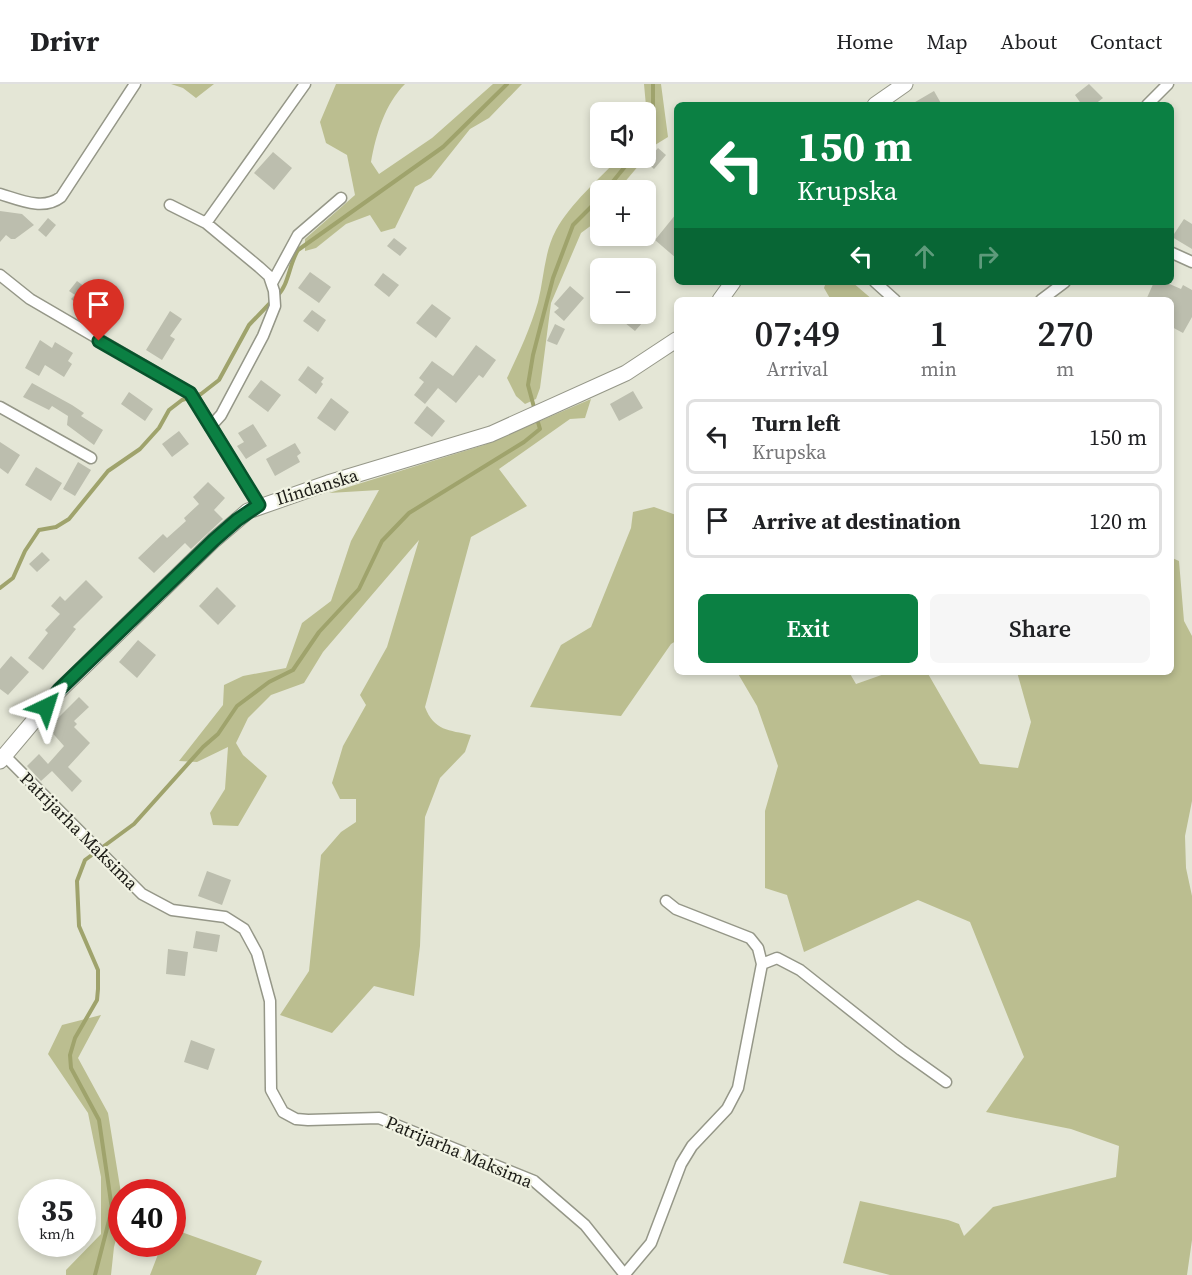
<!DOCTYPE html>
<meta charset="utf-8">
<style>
:root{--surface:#fff;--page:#f6f6f6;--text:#202124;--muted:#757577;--line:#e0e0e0;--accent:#0b8043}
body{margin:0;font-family:"Source Serif 4",serif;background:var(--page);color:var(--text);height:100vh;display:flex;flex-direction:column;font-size:22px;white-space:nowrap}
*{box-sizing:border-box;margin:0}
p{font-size:20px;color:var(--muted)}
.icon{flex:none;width:33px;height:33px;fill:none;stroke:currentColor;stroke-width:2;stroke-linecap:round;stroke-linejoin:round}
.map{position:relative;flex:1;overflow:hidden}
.drawer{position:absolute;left:674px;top:213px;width:500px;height:378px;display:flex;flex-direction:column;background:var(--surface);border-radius:9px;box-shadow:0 3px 9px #0003}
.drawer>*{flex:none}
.guide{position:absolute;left:674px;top:18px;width:500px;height:183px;border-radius:9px;box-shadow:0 3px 9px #0003;background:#0b8043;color:#fff;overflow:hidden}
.buttons{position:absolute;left:590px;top:18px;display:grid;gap:12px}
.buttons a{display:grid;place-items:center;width:66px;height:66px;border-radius:9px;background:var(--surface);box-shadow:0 3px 9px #0003;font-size:30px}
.speed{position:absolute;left:18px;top:1095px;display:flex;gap:12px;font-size:30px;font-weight:700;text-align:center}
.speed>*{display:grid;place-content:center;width:78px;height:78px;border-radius:50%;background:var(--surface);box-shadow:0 3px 9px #0003;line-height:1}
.speed small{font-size:15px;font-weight:400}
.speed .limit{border:9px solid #d22;background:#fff;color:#111}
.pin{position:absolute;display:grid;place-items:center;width:51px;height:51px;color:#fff;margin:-62px -26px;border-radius:50% 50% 50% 0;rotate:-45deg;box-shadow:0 0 6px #0007}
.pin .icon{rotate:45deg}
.me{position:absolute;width:66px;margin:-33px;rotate:41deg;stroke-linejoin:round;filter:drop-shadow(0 0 4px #0008)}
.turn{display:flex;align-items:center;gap:21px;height:126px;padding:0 24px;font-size:27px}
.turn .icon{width:78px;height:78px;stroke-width:2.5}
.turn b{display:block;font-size:42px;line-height:51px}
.lanes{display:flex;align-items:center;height:57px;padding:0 24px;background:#0003;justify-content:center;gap:30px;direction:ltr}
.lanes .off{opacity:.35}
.eta{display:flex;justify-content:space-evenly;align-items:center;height:102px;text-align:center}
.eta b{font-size:36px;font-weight:600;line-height:42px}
.cta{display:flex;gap:12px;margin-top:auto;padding:12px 24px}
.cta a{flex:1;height:69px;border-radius:9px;background:var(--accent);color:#fff;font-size:24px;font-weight:600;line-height:69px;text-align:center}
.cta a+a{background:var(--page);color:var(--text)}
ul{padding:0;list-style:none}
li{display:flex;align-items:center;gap:18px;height:75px;margin:0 12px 9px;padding:0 12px;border:3px solid var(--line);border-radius:9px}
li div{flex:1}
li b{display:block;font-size:22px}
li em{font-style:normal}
header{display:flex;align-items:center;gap:36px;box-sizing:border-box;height:84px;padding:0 30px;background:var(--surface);border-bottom:2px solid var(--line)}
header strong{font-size:28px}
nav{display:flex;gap:33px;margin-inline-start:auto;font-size:21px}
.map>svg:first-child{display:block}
.green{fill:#bbbe90}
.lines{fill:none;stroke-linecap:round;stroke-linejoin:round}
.stream{stroke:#9fa36c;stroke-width:4}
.building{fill:#bcbeae}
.street-casing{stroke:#959788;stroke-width:13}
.secondary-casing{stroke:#959788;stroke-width:17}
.street{stroke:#fff;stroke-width:10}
.secondary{stroke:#fff;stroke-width:15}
.route-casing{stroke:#07532c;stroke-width:15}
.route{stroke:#0b8043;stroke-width:10}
.labels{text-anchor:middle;stroke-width:4.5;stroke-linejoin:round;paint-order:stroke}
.street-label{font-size:18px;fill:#1c1c17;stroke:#f1f3e3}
</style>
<header>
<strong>Drivr</strong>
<nav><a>Home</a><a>Map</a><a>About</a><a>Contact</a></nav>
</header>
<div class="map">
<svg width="1192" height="1191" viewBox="0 0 1192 1191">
<rect width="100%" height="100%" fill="#e4e6d6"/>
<path class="green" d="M171 0H214L196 14 183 4Z
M336 0H405C385 20 376 50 371 78L379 90 432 54 493 0H522L489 34 470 45 431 94 415 103 395 144 381 148 370 131 346 140 316 164 305 167V155L355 111 347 71 326 59 320 38Z
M644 0H661L668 53 655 61 645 73 647 33Z
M619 74H645L618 106H600V135L581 149 551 219 540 304 536 315 525 320 516 312 507 294C519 269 530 245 538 218 544 195 544 168 556 146 571 119 598 96 619 74Z
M826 198H852L873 216H831L824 204Z
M591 315 585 334 570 335 499 385 527 422 471 453 425 623C434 647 449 646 471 651L465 668 440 694 425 733 420 862 414 912 374 902 332 949 280 931 309 887 321 771 341 748 356 738V715H340L332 699 343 662 366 621 360 611 387 563 419 456 323 568 304 599 271 611 248 634 236 659 243 671 267 692 238 742 213 741 210 729 225 705 228 663 197 678 179 677 223 621 224 601 243 592 286 584 302 539 331 517 351 457 379 406 329 409 484 361Z
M654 423 676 431V557L671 560 621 632 530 623 561 561 591 543 631 444 633 428Z
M1170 473 1179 477 1184 537 1192 552V717L1185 752 1186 784 1192 812V1156L1187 1191H890L843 1179 860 1117 948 1136 959 1140 964 1152 993 1123 1116 1093 1119 1062 1071 1045 986 1028 1024 973 970 838 918 816 804 868 787 811 765 804V727L778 682 757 622 737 588H849L856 600 890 588H927L980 680 1018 684 1031 638 1017 588H1170Z
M101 931 78 974 108 1029 121 1109V1137L114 1163 111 1191H66V1186L101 1150V1093L88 1029 48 970 62 941Z
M173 1145 262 1177 256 1191H150L162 1160H172Z"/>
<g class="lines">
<path class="stream" d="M645 58 653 48V0
M606 106 632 74
M277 212C289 201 289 180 298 166L443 63 507 0
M535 327 528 301 533 271 553 194 573 141 600 114
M0 504 13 494 25 467 39 446 56 443 69 435 108 387 140 365 159 344 169 326 182 316 201 310 219 296 249 241 272 217
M95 1191 112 1125 99 1036 71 984 70 971 75 954 97 916 98 905V886L79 842 77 797 85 776 134 740 203 663 218 650 237 622 269 598 293 586 319 548 359 505 382 457 409 429 524 358 540 345 537 335"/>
</g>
<path class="building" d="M1089 0 1103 14 1094 21H1082L1075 11Z
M934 7 942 21H910Z
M658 64 666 71 654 85 646 78Z
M273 68 292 84 274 106 254 89Z
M0 127 22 130 34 141 15 155H11L6 151 0 158Z
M676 130V174L655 156Z
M48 134 56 141 46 153 38 146Z
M1184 135 1192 140V165L1172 153Z
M394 154 407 164 400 172 387 162Z
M310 188 331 203 319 219 298 204Z
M383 189 399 201 389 213 374 201Z
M77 197 102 216 91 230 71 215 75 211 69 207Z
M1154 198H1165L1181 205 1183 201 1192 206V233L1183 249 1170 242V216H1146Z
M570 202 584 214 564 237 554 228 559 224 554 220Z
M432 220 451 234 436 254 416 239Z
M312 226 326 236 318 248 303 237Z
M170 227 182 235 170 252 175 255 162 276 146 266Z
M614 230H650L635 247Z
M555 240 565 245 557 261 547 257Z
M40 256 52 264 55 258 73 269 68 277 72 280 64 293 45 281 39 292 25 284Z
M476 261 496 276 483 294 479 291 456 319 438 304 425 320 414 311 424 298 419 294 432 277 453 292Z
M308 282 324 294 321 298 323 300 316 310 298 296Z
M261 296 281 311 268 328 248 313Z
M32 299 72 321 84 329 81 332 103 346 94 361 67 341 68 332 52 322 49 326 23 313Z
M633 307 643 324 619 337 610 320Z
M129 308 153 325 145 337 121 320Z
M331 314 349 328 335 347 317 334Z
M427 322 445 337 432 353 414 339Z
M253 340 267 362 246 375 237 362 244 358 238 349Z
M179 347 189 360 172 373 162 360Z
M0 358 20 371 8 390 0 384Z
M295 359 301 369 297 372 300 378 275 392 266 375Z
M78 378 91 386 75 412 63 405Z
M36 383 62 399 51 417 25 401Z
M208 398 225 414 214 426 223 435 191 465 185 459 154 489 138 474 163 450 167 454 186 437 184 434 199 420 193 413Z
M42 468 50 476 37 488 29 480Z
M86 496 103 513 73 543 76 545 43 586 28 574 48 549 45 546 60 530 51 522 60 512 65 517Z
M217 503 236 522 218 541 199 522Z
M138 556 156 571 137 594 119 578Z
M11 572 29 588 8 611 0 605V585Z
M79 613 89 623 74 637 77 640 74 643 90 659 68 683 82 697 72 708 52 687 41 697 27 682 39 670 48 680 64 662 48 644Z
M207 787 231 796 222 821 198 812Z
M196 847 220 851 217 868 193 864Z
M168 865 188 868 185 892 166 890Z
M191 956 215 965 208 986 184 978Z"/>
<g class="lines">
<g class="street-casing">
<path id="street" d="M1147 21 1168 0
M0 110C20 116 43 127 61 113L135 0
M170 121 206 139 259 183 269 192 274 207 275 222 263 252 221 331 210 343
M206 139 305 0
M1170 168 1192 178
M0 191 30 215 191 309 259 421
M875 198 895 216
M272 199 298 151 341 114
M1041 216 1065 198
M0 323 91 374
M5 672 142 810 172 826 225 833 244 845 257 869 270 917 271 1006 283 1028 296 1035 308 1036 379 1034 534 1097 585 1141 625 1191
M666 817 676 825 750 854 758 864 762 880 777 874 800 886 901 966 946 998
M625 1190 651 1159 681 1080 692 1062 727 1025 738 1004 762 880"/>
</g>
<g class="secondary-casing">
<path id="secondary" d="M875 21 905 0
M720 216 733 198
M0 677 59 607 214 456 248 427 328 399 491 350 626 289 676 256"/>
</g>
<use href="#street" class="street"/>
<use href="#secondary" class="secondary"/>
</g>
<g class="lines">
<g class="route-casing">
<path id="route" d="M46 623 59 606 214 456 237 436 259 421 190 309 99 257"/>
</g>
<use href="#route" class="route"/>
</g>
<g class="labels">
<g class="street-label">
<text transform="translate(317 403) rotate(-17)" y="6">Ilindanska</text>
<text transform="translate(79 747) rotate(45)" y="6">Patrijarha Maksima</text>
<text transform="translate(459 1068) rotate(23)" y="6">Patrijarha Maksima</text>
</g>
</g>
</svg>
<div class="buttons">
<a><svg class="icon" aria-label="sound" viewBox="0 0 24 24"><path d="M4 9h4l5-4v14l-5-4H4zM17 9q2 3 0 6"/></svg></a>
<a>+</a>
<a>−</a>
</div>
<div class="speed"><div>35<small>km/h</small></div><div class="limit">40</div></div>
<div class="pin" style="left:99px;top:257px;background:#d93025"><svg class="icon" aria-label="arrive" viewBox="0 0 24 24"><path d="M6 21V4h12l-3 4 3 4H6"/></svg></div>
<svg class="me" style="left:46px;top:623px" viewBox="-20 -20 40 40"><path d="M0-17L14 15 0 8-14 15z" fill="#0b8043" stroke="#fff" stroke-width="4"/></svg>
<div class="guide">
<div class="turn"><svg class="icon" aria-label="left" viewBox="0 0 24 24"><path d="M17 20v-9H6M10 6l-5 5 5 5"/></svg><div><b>150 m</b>Krupska</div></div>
<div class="lanes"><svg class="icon" aria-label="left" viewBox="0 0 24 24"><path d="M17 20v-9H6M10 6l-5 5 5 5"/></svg><svg class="icon off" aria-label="ahead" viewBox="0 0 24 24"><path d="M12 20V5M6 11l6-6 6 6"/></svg><svg class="icon off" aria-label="right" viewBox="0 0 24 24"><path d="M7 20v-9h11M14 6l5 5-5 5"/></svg></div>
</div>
<section class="drawer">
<div class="eta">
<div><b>07:49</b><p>Arrival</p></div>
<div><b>1</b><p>min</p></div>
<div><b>270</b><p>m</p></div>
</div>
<ul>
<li><svg class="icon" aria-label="left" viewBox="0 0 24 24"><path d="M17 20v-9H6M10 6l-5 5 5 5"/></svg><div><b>Turn left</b><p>Krupska</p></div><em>150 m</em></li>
<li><svg class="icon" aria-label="arrive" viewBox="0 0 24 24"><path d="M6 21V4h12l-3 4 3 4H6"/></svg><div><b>Arrive at destination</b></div><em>120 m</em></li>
</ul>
<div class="cta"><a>Exit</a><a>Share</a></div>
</section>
</div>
